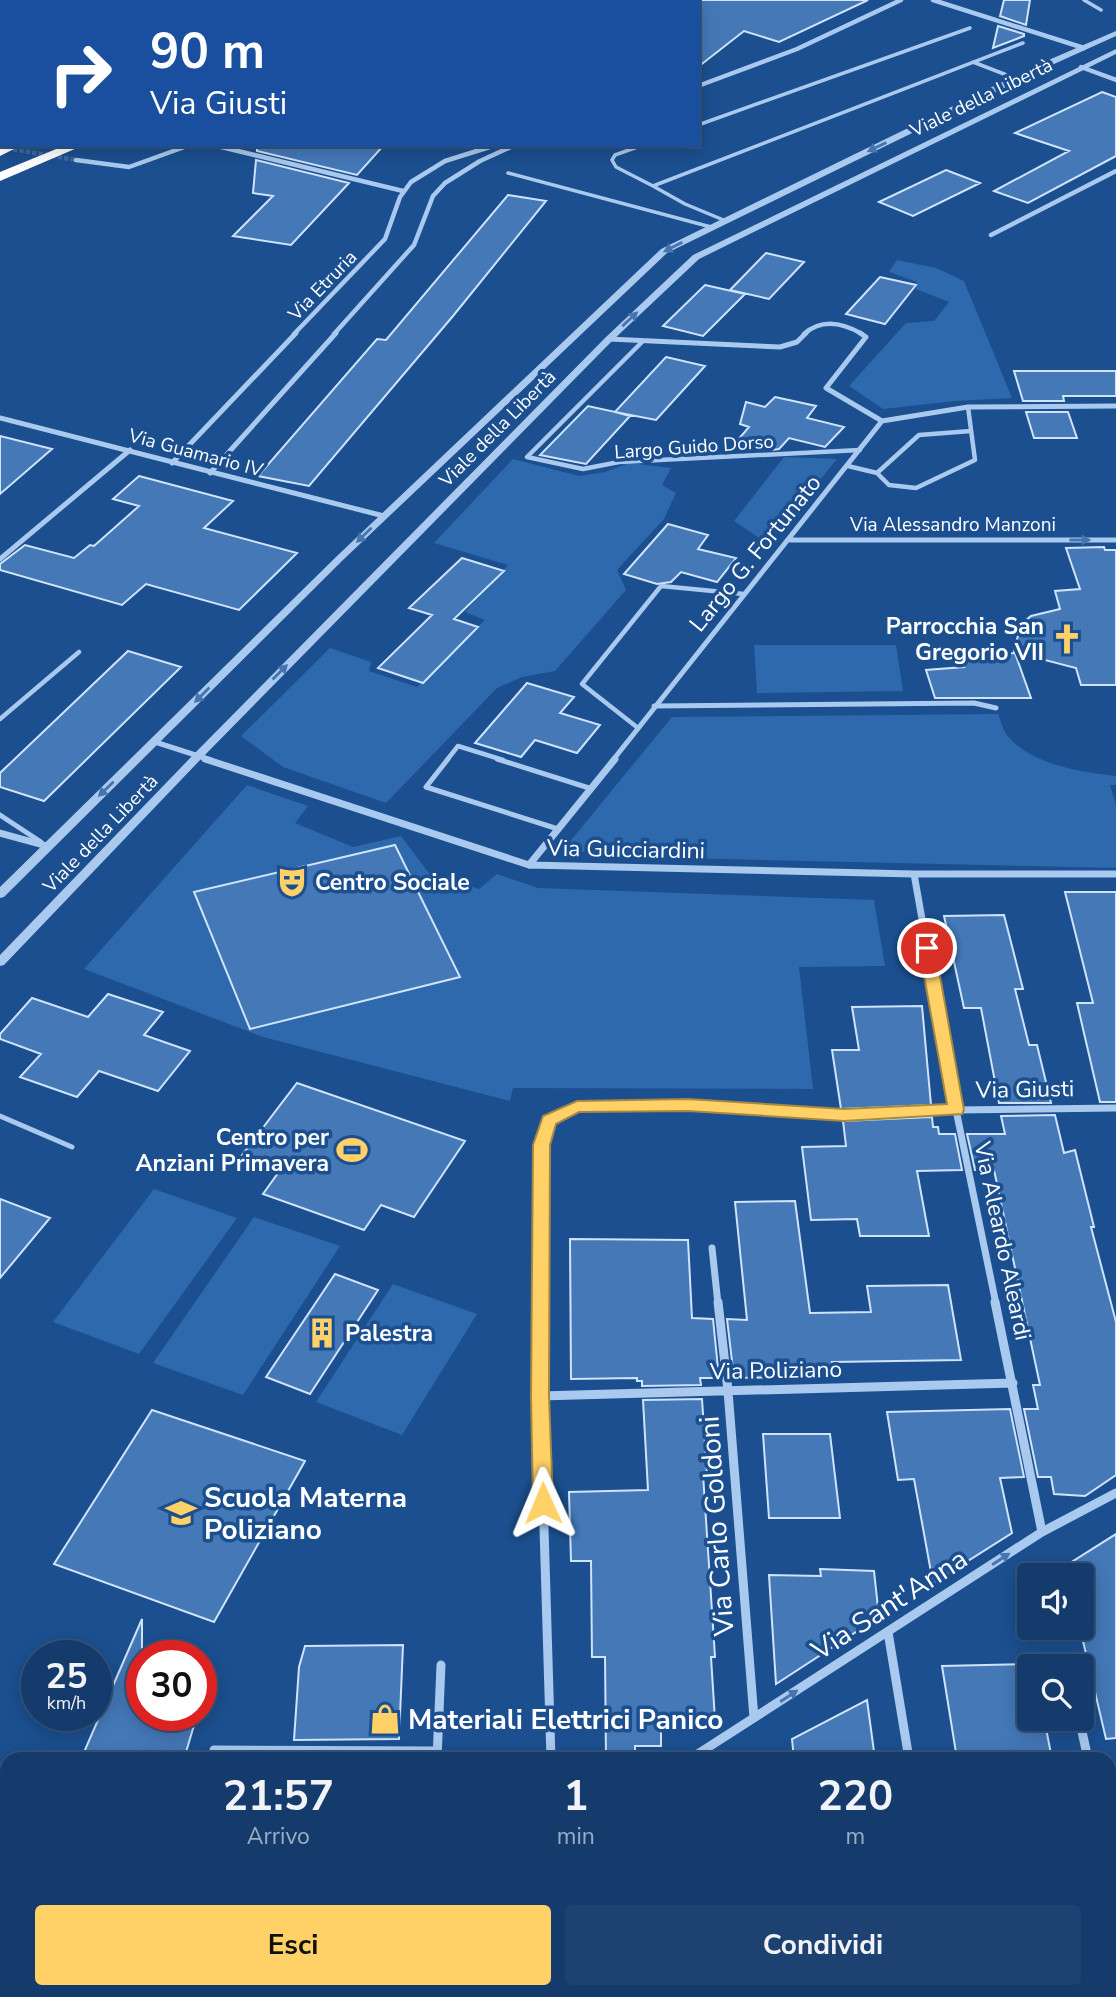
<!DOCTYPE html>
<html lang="it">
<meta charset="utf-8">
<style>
:root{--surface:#143b6b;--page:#1d4271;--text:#f1f3f6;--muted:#9dadc1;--line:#33557e;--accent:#ffd166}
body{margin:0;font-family:"Nunito Sans",sans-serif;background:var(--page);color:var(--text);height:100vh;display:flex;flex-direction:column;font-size:26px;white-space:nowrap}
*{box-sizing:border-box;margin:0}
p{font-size:23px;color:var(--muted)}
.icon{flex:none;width:38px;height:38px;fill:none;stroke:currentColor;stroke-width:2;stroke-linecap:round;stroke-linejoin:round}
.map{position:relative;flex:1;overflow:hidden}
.sheet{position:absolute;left:0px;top:1752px;width:1116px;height:247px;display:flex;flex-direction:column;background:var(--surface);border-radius:21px 21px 0 0;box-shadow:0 4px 18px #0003,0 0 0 2px var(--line)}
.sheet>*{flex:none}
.top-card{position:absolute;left:0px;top:0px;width:700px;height:147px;box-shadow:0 4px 18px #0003,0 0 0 2px var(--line);background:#1a4fa0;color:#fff;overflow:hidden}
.fabs{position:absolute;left:1017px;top:1563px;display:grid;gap:14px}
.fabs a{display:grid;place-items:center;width:77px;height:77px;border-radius:7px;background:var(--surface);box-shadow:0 4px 18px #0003,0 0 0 2px var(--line);font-size:35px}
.speed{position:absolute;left:21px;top:1640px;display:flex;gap:14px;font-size:35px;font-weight:700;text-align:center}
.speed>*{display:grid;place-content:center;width:91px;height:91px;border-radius:50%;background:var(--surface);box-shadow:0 4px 18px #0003,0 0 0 2px var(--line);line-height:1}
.speed small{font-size:18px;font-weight:400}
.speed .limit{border:10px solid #d22;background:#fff;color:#111}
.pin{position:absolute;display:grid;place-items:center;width:60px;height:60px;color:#fff;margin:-30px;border:4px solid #fff;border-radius:50%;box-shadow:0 2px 7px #0007}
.me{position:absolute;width:77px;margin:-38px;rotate:359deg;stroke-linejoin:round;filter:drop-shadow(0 0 5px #0008)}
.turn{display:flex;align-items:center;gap:24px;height:147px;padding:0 35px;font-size:32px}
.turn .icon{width:91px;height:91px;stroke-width:2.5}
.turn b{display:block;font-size:49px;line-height:60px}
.eta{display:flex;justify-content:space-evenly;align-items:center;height:119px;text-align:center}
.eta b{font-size:42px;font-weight:700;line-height:49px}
.cta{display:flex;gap:14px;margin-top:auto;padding:14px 35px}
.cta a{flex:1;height:80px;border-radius:7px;background:var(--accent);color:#111;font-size:28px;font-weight:700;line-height:80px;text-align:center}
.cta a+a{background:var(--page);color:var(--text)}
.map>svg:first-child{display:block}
.green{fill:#2e69ad}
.building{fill:#4478b7;stroke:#cfe3fa;stroke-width:2}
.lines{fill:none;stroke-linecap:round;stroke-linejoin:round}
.minor-tunnel{stroke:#3d69a0;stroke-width:4.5;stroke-dasharray:4.5 2;stroke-linecap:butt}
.service-far3{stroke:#a9c9ee;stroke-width:3.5}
.service-far2{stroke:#a9c9ee;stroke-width:4.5}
.service-far1{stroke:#a9c9ee;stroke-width:5}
.service{stroke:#a9c9ee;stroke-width:7}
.pedestrian{stroke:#a9c9ee;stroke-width:5}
.minor-far3{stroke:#a9c9ee;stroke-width:4.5}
.minor-far2{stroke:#a9c9ee;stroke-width:5}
.minor-far1{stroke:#a9c9ee;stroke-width:7}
.minor{stroke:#a9c9ee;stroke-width:9}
.tertiary{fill:#a9c9ee;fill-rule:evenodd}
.motorway{fill:#fff;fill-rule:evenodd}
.oneway{fill:#4674ac}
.route{fill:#ffd166;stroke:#a68842;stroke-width:2}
.labels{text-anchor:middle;stroke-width:7;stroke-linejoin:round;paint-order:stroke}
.far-street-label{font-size:19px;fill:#fff;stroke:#1b4f8f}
.street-label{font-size:23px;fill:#fff;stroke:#1b4f8f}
.poi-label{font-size:23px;font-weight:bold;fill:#fff;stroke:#1b4f8f;text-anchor:end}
.near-poi-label{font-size:28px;font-weight:bold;fill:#fff;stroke:#1b4f8f;text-anchor:start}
.near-street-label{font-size:28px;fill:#fff;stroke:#1b4f8f}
</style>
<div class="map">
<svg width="1116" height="1997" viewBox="0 0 1116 1997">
<rect width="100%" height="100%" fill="#1b4f8f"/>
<path class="green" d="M897 260 936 268 964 281 1012 398 955 401 883 409 849 386 906 323 934 321 949 302 916 289 917 282 889 272Z
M784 457 837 459 768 544 734 521Z
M513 459 579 476 605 472 629 463 671 468 662 485 676 493 664 519 617 570 626 590 555 671 522 677 497 688 386 803 283 767 241 736 330 648 371 662 369 671 417 687 485 620 465 612 508 565 434 543Z
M754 645H896L903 691 757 693Z
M998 714C1001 721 1003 730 1007 735 1031 765 1081 772 1116 776V785H1110L1116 805V868L634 857 563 850 672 717Z
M247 785 308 806 295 823 353 847 401 836 428 872 479 889 497 874 538 888 874 900 885 966 799 967 813 1089 513 1088 510 1101 263 1037 84 969Z
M154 1189 237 1218 139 1354 53 1322Z
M254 1217 340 1246 243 1395 153 1363Z
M393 1284 477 1314 402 1435 316 1402Z"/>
<path class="building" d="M698 0H868L779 42 744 31 698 67Z
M1004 0H1030L1026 25 1000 16Z
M998 26 1024 34V36L993 48Z
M1102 92 1116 97V156L1028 203 994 191 1069 151 1015 133Z
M257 145H384L357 175 257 151Z
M256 160 349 183 291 245 233 236 273 196 253 193Z
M946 170 980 183 913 216 879 202Z
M508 195 546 201 453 316 309 486 258 476 377 339 386 340Z
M766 253 804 262 769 299 730 290Z
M880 277 916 285 885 324 846 314Z
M705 285 745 294 703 336 663 326Z
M666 357 705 366 656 420 615 412 630 416 586 464 540 455 588 406 615 412Z
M1014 371H1116V396H1063L1064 401H1023Z
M775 397 816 406 807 418 844 427 825 447 789 438 779 449 772 450 737 441 749 427 740 424 746 402 765 407Z
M1026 412H1068L1077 438H1034Z
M0 436 52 449 0 494Z
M139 476 233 501 204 528 297 553 239 610 146 584 122 605 0 570V564L25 545 74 558 90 545 94 546 139 506 113 499Z
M668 524 708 535 698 549 736 558 717 582 681 572 671 582 657 584 624 574Z
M1104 547 1105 550H1116V685H1081L1076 668 1014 652 1019 631 1025 621 1031 616 1060 609 1055 591 1080 589 1066 548Z
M462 558 504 571 454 619 478 627 423 683 378 668 432 615 409 608Z
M128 651 181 667 44 801 0 787V773Z
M1015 653 1031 698H935L926 670 964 667 960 657Z
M527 683 574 697 560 713 600 725 577 753 535 740 521 757 475 743Z
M395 845 460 977 250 1029 194 892Z
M1065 892H1116V1102H1100L1077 1003H1093Z
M1004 915 1023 989H1015L1029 1045H1037L1051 1103H999L981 1008H964L944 916Z
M108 994 163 1012 144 1035 190 1051 158 1091 99 1071 77 1097 20 1077 41 1054 0 1039V1034L32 998 88 1017Z
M922 1006 931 1105 841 1109 832 1050H859L852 1007Z
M297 1083 465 1141 414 1217 381 1205 364 1230 263 1194 278 1173 239 1159Z
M1055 1115 1064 1153 1075 1150 1094 1227H1091L1116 1322V1475L1085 1496 1054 1494 1051 1477H1038L1024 1409H1038L1033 1385H1040L994 1170H975L967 1134H1005L1001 1116Z
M932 1117 933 1127H938L939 1134H955L962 1170 917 1171 929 1236H860L857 1219 811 1220 802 1147 846 1146 843 1121Z
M0 1199 50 1218 0 1278Z
M795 1201 810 1313 871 1312 867 1286 948 1285 961 1360 832 1362 834 1376 734 1378 727 1319 747 1320 735 1202Z
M570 1239 688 1240 692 1318 713 1319 719 1378H700L701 1385 642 1386V1381H637V1378L571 1379Z
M335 1274 378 1290 310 1394 266 1377Z
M702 1399 707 1474H703L715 1657H711L715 1720H687V1728H661V1746H635V1759H606L605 1657H592L591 1561H571L569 1492 648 1490 643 1400Z
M1010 1409 1024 1477 1000 1478 1012 1533 933 1583 914 1479 898 1480 887 1412Z
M152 1410 305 1461 214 1622 54 1564Z
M763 1434H830L840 1518H769Z
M1116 1534V1738L1106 1739 1082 1637V1575H1051Z
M820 1569 874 1571 879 1617 776 1684 769 1575 821 1576Z
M142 1619V1715H197L184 1759H81Z
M403 1645 399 1739 294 1740 299 1667 305 1646Z
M1029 1664V1718H1044L1052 1759H957L942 1666Z
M867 1700 875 1759H794L792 1739Z"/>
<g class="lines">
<path class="minor-tunnel" d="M0 147 76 160"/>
<path class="service-far3" d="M1084 0 1101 10
M973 62 1017 79
M698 125 970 28
M643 145 615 155 612 160 616 167 653 186 1023 43
M508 173 711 227
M653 186 685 204 726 221"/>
<path class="service-far2" d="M642 342 527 457 583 469 619 462 860 450
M848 466 877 473 889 485 916 488 975 460 968 407
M877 473 919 435 971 431
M0 719 79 652
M638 728 582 684 661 586 744 594
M447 760 458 746 503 760"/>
<path class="service-far1" d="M448 759 426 787 558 829
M497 759 589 788
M0 815 41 842
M0 1116 72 1147"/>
<path class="service" d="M0 1842 1 1823"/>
<path class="pedestrian" d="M654 706 974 703 996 708"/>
<path class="minor-far3" d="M933 0 1084 48
M294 2 298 0
M1081 67 1116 80
M698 86 797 49 901 0
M213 145 403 191
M76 160 129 167 190 145
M991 235 1116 171
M294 334 385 239 400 197 411 182 445 161 496 145
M334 334 414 245 433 196 445 183 480 161 515 145
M804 334C822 318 843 323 862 334"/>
<path class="minor-far2" d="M860 333 866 337 826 388 882 421
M609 339 780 347 797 342 806 333
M0 418 384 516
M882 421 968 407 1116 406
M172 463 296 333
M210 473 336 333
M791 540H1116
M0 559 130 450
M155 742 211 760
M613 760 882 421"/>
<path class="minor-far1" d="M205 759 529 865 914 874H1116
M0 833 47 846
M529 865 615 759
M914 874 956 1110 996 1304
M712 1248 718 1304
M540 1304 541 1145 549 1120 577 1107 688 1105 844 1115 956 1110 1116 1108"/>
<path class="minor" d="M540 1302V1396L551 1759
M718 1302 728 1391 754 1718
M995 1302 1042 1532
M540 1396 1013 1383
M888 1632 909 1759
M1079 1718 1088 1759
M214 1750 437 1751
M437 1759 441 1665
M690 1759 1042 1532 1116 1493
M1110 1856 1116 1885
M1110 1920 1116 1919
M1102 1992 1103 1997
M333 1997 341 1992"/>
<path class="tertiary" d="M1116 31V36L1043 69 667 253 343 560 4 897 0 898V887L337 556 661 249 1037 65Z
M1116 49V54L699 259 612 341 202 758 4 965 0 966V955L194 754 606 337 693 255Z"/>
<path class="motorway" d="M360 0H374L358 2Z
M412 0H426L410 2Z
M5 145H22L0 156V147Z
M66 145H84L0 181V172Z"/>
</g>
<defs><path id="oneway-solid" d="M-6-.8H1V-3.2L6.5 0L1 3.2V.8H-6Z" transform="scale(1.75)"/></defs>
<g class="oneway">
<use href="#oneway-solid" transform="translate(877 147) rotate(154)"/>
<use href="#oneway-solid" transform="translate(673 247) rotate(153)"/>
<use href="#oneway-solid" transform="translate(630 319) rotate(-43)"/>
<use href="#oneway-solid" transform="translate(364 535) rotate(136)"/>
<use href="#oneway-solid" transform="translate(1080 540)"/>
<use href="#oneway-solid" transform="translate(280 672) rotate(-45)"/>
<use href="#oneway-solid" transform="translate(202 695) rotate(135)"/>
<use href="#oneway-solid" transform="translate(106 789) rotate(136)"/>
<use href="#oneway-solid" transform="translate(1001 1559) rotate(-33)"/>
<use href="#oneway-solid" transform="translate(789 1696) rotate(-33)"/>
</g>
<path class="route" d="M927 943 935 948 964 1110 962 1114 844 1121 688 1111 579 1112 556 1124 550 1145 549 1396 553 1503 550 1509 543 1512 536 1509 533 1503 531 1396 533 1145 543 1116 577 1101 688 1099 844 1109 947 1104 919 948Z"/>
<defs>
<g id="church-bare" transform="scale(2.415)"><path d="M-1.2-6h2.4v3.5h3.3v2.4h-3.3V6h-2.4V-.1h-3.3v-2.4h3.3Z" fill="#ffd166" stroke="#1b4f8f" stroke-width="2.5" paint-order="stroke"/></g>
<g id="theatre-bare" transform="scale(2.415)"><path d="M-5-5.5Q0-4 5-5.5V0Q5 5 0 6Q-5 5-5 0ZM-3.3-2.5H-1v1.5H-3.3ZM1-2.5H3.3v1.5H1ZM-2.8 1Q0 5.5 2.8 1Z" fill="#ffd166" stroke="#1b4f8f" stroke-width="2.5" paint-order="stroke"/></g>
<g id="stadium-bare" transform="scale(2.415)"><path d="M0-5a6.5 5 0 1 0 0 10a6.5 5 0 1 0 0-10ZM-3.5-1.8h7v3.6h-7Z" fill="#ffd166" stroke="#1b4f8f" stroke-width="2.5" paint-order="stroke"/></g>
<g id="building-bare" transform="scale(2.415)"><path d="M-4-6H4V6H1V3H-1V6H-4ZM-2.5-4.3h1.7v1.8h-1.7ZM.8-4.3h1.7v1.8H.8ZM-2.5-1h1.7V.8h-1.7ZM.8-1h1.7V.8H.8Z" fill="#ffd166" stroke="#1b4f8f" stroke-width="2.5" paint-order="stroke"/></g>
<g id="school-bare" transform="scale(2.415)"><path d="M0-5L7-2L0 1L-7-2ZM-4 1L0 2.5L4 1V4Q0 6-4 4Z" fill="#ffd166" stroke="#1b4f8f" stroke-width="2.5" paint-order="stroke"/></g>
<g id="shop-bare" transform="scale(2.415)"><path d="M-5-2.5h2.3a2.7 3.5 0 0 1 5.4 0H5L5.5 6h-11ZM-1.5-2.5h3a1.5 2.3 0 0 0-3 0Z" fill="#ffd166" stroke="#1b4f8f" stroke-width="2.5" paint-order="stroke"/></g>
</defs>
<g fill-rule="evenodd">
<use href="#church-bare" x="1067" y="639"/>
<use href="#theatre-bare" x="292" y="882"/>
<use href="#stadium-bare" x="352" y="1150"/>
<use href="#building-bare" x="322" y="1333"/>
<use href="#school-bare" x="181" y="1513"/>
<use href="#shop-bare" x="385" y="1719"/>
</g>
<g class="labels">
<g class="far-street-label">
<text transform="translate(981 97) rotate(-26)" y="7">Viale della Libertà</text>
<text transform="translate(322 285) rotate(-46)" y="7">Via Etruria</text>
<text transform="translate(497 428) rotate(-45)" y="7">Viale della Libertà</text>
<text transform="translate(694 446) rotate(-4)" y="7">Largo Guido Dorso</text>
<text transform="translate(196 452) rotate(15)" y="7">Via Guamario IV</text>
<text x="953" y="531">Via Alessandro Manzoni</text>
<text transform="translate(100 833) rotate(-46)" y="7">Viale della Libertà</text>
</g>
<g class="street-label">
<text transform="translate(755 553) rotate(-51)" y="8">Largo G. Fortunato</text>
<text transform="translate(626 849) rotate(1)" y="8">Via Guicciardini</text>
<text transform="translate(1025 1089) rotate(-1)" y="8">Via Giusti</text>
<text transform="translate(1003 1241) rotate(78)" y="8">Via Aleardo Aleardi</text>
<text transform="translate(776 1370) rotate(-1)" y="8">Via Poliziano</text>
</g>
<g class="poi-label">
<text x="1044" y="634">Parrocchia San<tspan x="1044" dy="26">Gregorio VII</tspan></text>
<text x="315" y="890" text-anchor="start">Centro Sociale</text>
<text x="329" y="1145">Centro per<tspan x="329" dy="26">Anziani Primavera</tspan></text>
<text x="345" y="1341" text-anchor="start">Palestra</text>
</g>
<g class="near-poi-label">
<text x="204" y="1507">Scuola Materna<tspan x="204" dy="32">Poliziano</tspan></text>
<text x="408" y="1729">Materiali Elettrici Panico</text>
</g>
<g class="near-street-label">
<text transform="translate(716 1526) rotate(-94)" y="10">Via Carlo Goldoni</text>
<text transform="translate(889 1604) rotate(-33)" y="10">Via Sant'Anna</text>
</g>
</g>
</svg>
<div class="fabs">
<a><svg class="icon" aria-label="sound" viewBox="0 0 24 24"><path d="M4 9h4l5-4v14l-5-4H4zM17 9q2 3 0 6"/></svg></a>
<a><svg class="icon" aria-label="search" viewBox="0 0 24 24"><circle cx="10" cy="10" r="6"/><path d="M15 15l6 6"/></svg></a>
</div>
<div class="speed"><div>25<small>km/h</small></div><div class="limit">30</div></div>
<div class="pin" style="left:927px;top:948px;background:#d93025"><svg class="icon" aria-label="arrive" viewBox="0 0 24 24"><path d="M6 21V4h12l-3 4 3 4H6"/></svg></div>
<svg class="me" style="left:543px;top:1503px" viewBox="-20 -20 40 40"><path d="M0-17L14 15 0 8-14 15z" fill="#ffd166" stroke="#fff" stroke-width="4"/></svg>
<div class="top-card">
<div class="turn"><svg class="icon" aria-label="right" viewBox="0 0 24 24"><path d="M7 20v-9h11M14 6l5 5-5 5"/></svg><div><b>90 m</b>Via Giusti</div></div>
</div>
<section class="sheet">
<div class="eta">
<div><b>21:57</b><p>Arrivo</p></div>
<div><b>1</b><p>min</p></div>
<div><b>220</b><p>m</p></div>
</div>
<div class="cta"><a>Esci</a><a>Condividi</a></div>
</section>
</div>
